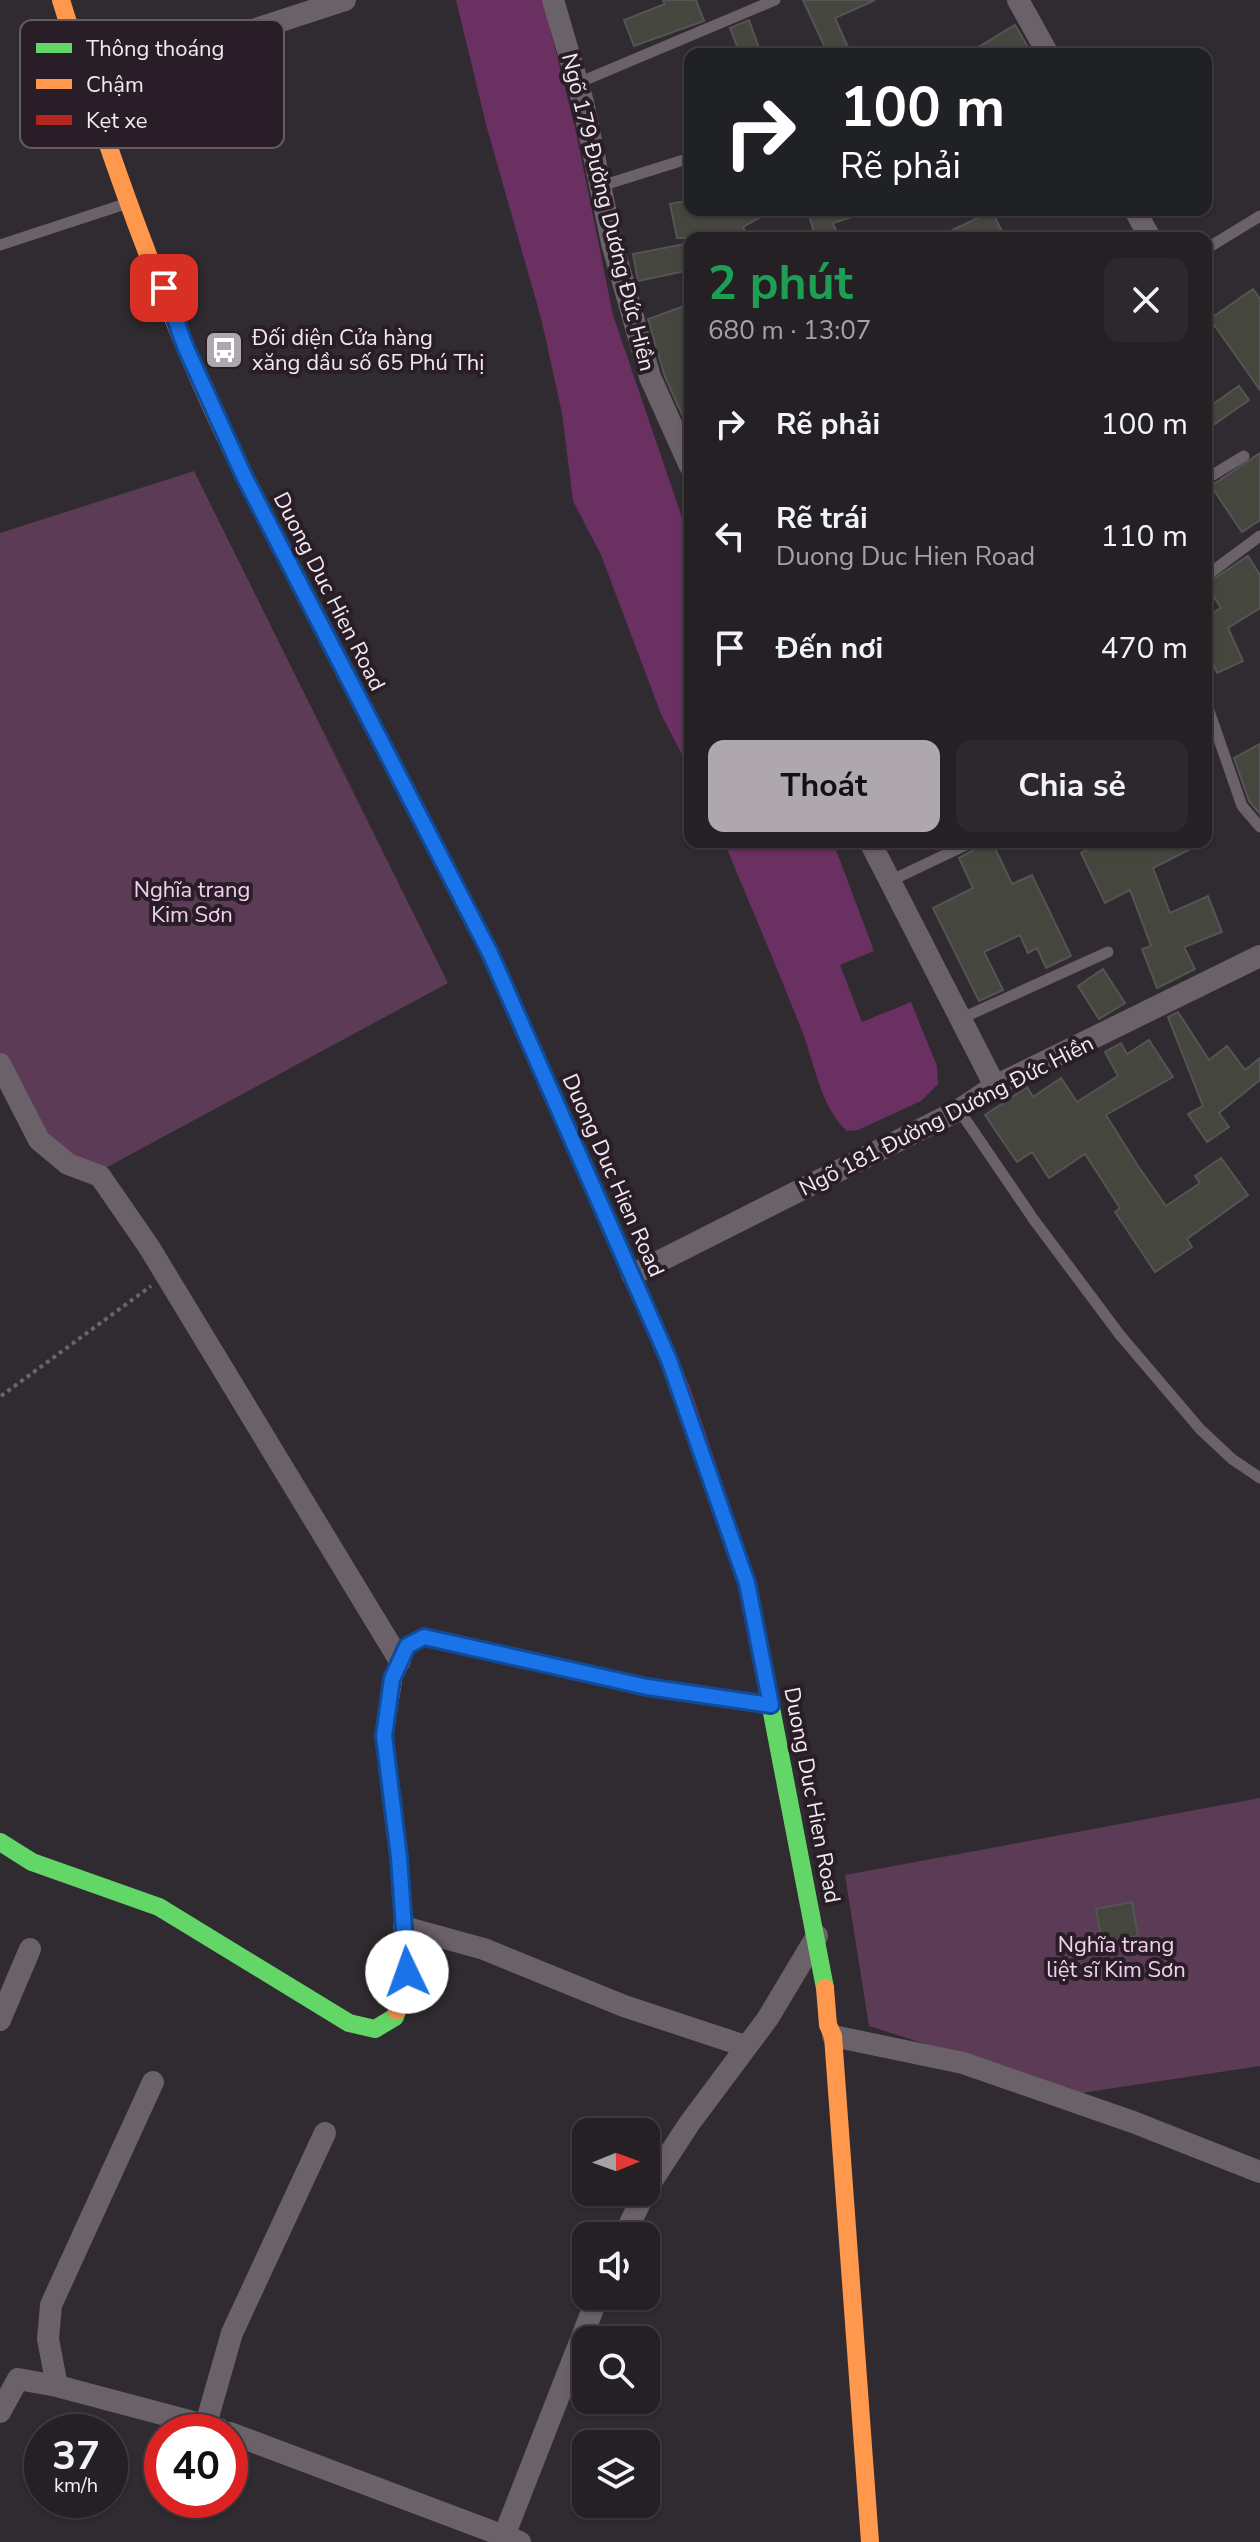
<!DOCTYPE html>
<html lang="vi">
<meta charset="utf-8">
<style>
:root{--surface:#242024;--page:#2c282c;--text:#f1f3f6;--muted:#a3a3a6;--line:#413e41;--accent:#aea7ad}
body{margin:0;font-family:"Nunito Sans",sans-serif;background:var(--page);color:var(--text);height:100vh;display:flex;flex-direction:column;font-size:30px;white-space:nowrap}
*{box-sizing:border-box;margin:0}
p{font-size:26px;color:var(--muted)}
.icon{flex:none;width:44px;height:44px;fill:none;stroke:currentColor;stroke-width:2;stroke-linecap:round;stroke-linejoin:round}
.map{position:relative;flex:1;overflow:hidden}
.details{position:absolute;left:684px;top:232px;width:528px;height:616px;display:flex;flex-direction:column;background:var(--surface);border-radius:16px;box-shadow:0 2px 6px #0004,0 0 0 2px var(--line)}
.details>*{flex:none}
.guide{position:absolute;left:684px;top:48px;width:528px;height:168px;border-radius:16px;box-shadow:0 2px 6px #0004,0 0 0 2px var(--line);background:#202124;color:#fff;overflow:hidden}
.needle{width:52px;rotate:89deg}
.tools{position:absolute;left:572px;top:2118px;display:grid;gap:16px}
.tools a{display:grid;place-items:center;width:88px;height:88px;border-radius:16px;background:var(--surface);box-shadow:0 2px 6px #0004,0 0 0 2px var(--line);font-size:40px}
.speed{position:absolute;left:24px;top:2414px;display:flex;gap:16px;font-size:40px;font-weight:700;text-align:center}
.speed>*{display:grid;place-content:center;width:104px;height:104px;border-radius:50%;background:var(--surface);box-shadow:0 2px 6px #0004,0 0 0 2px var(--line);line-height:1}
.speed small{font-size:20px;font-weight:400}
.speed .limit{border:12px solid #d22;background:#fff;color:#111}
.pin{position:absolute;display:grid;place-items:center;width:68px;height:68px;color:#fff;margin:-34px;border-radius:16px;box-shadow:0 4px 12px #0006}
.me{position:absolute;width:88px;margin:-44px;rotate:357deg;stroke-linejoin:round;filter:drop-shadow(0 0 6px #0008)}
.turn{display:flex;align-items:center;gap:28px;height:168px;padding:0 24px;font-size:36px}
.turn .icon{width:104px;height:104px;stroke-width:2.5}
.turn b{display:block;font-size:56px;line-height:68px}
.round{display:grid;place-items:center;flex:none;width:84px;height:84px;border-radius:16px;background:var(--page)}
.summary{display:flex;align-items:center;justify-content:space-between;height:136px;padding:0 24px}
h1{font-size:48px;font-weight:700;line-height:60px;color:#1e9e55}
.cta{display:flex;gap:16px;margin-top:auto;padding:16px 24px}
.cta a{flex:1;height:92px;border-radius:16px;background:var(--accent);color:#111;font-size:32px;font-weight:700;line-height:92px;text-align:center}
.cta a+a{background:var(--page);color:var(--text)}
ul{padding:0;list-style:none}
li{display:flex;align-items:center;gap:24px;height:112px;padding:0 24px}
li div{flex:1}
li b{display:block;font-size:30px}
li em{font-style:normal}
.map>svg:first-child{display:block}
.green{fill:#5b3b55}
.water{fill:#6a3062}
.building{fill:#45463e;stroke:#555454;stroke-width:2}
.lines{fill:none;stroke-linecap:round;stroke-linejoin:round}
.path{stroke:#6b646a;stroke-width:4;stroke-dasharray:4 4;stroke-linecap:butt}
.lane{stroke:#6b6168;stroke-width:11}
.street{stroke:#6b6168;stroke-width:22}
.fast{stroke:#63d668;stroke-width:18}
.slow{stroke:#ff974d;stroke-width:18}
.jam{stroke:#b3261e;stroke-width:18}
.route-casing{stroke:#114b97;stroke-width:20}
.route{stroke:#1a73e8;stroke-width:14}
.labels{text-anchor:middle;stroke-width:8;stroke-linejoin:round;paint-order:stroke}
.street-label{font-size:22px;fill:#f2eaf0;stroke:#291e27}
.poi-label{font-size:22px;fill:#f2eaf0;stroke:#291e27;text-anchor:start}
.park-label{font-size:22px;fill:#f4cfed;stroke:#291e27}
.key{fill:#291e27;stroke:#655b63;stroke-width:2}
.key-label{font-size:22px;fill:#f2eaf0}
</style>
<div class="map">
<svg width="1260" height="2542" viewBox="0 0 1260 2542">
<rect width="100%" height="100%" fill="#302b30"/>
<path class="green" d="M194 471 448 983 98 1172 39 1140 0 1059V533Z
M1260 1798V2066L1081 2093 869 2026 845 1875Z"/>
<path class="water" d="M456 0H543L576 132 613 315 690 541V770L661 714 601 555 573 501 562 413 541 318 487 128Z
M724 842H833L874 951 840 965 862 1022 911 1002 937 1066 938 1084 921 1101 858 1130 847 1131C821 1108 814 1062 802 1031 777 967 750 905 724 842Z"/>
<path class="building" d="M663 0H696L704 21 634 46 624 20 665 4Z
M803 0H875L835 18 851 54H828Z
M749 20 759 48 740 54 730 28Z
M1015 25 1032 54H967Z
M690 200V210H773L743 227 748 238H677L670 204Z
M807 210H863L864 213 833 223 839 238H816Z
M992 211 1005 238H936Z
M690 243V270L638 281 633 254Z
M1253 289 1260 299V390L1210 319Z
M690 304V432L665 377 648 319Z
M1239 386 1249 400 1206 430V409Z
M1260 453V520L1242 532 1211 486Z
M1248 556 1260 575V608L1228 628 1243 661 1217 673 1206 647V617L1221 608 1206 584Z
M1260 744V814L1249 801 1234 758Z
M988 842H992L1012 884 1032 875 1071 956 1046 968 1037 948 1028 953 1020 935 984 952 1003 990 979 1001 933 908 973 888 959 858Z
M1103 842H1204L1153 868 1170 913 1208 896 1222 932 1184 947 1195 969 1157 988 1142 949 1151 946 1130 890 1105 903 1081 853Z
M1103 969 1125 1003 1099 1019 1078 986Z
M1178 1012 1209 1060 1227 1046 1245 1070 1260 1058V1080L1219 1113 1229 1127 1207 1142 1188 1114 1203 1106 1168 1017Z
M1149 1040 1173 1077 1106 1115 1138 1166 1166 1206 1200 1183 1195 1176 1221 1158 1248 1195 1187 1239 1192 1247 1155 1272 1115 1212 1120 1208 1085 1154 1049 1178 1032 1152 1017 1162 985 1115 1027 1087 1033 1097 1061 1078 1077 1102 1118 1076 1105 1052 1121 1043 1127 1054Z
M1132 1902 1138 1936 1102 1942 1096 1909Z"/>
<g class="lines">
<path class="path" d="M1 1396 151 1286"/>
<path class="lane" d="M578 83 775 0
M601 186 690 158
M0 245 125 204
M1206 249 1260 216
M1206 479 1244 456
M1206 576 1260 536
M1206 702 1242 806 1260 827
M888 882 972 842
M960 1019 1108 952
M959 1110 1034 1220 1120 1335 1200 1429 1232 1459 1260 1478"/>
<path class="street" d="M553 0 583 102 612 243 650 377 690 466
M1018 0 1048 54
M87 84 345 0
M1135 210 1150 238
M870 842 995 1086
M0 1064 39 1140 68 1164 100 1176 149 1247 400 1661
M632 1275 959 1110 995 1086 1260 956
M404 1927 484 1949 624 2006 745 2046
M0 2020 30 1949
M833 2036 963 2063 1133 2122 1260 2172
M646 2190 689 2124 768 2018 817 1936
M624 2236 645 2192
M57 2386 48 2339 51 2305 153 2082
M0 2412 18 2379 57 2386 219 2429
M206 2424 232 2333 325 2133
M230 2433 520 2542
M504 2536 598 2296"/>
<path class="fast" d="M253 493 490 953 514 1008
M724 1516 747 1583 825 1988
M394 1674 407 1646 424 1637 647 1687 771 1705
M0 1842 32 1862 159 1907 349 2023 375 2029 395 2017 397 2011"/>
<path class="slow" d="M61 0C111 163 175 342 253 493
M394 1674 384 1736 399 1857 407 1972 397 2011
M825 1988 828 2025 833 2036 870 2542"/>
<path class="jam" d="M514 1008 681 1389 724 1516"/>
</g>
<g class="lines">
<g class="route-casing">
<path id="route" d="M164 288 185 346 244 476 490 953 669 1360 747 1583 771 1705 647 1687 424 1637 407 1646 392 1679 384 1736 399 1857 407 1972"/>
</g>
<use href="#route" class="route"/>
</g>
<defs>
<g id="bus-square" transform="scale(2)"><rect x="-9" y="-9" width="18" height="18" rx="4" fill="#aea7ad" stroke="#291e27"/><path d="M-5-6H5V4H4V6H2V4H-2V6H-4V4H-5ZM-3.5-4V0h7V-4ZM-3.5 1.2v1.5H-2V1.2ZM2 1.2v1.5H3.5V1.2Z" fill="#fff"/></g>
</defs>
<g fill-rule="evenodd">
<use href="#bus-square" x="224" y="350"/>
</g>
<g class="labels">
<g class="street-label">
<text transform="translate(609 212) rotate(76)" y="8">Ngõ 179 Đường Dương Đức Hiền</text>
<text transform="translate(330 591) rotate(63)" y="8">Duong Duc Hien Road</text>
<text transform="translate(946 1115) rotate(-27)" y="8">Ngõ 181 Đường Dương Đức Hiền</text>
<text transform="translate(614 1175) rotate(66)" y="8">Duong Duc Hien Road</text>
<text transform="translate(813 1795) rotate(79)" y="8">Duong Duc Hien Road</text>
</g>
<g class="poi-label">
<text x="252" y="345">Đối diện Cửa hàng<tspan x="252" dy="25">xăng dầu số 65 Phú Thị</tspan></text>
</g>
<g class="park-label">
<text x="192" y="897">Nghĩa trang<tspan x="192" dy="25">Kim Sơn</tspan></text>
<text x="1116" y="1952">Nghĩa trang<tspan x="1116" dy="25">liệt sĩ Kim Sơn</tspan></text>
</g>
</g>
<rect x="20" y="20" width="264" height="128" rx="12" class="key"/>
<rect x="36" y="43" width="36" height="10" fill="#63d668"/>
<rect x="36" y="79" width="36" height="10" fill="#ff974d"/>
<rect x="36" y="115" width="36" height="10" fill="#b3261e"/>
<g class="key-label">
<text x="86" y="56">Thông thoáng</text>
<text x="86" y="92">Chậm</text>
<text x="86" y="128">Kẹt xe</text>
</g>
</svg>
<div class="tools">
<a><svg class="needle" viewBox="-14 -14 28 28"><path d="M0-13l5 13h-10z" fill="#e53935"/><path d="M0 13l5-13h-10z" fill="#a3a3a6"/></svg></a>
<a><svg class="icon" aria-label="sound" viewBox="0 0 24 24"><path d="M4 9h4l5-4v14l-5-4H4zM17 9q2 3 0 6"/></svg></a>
<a><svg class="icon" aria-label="search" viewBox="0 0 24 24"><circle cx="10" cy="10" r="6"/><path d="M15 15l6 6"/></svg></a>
<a><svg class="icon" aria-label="layers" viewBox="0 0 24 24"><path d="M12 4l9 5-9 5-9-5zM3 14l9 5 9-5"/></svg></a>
</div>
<div class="speed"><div>37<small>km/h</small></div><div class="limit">40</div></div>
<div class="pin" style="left:164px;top:288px;background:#d93025"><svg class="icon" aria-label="arrive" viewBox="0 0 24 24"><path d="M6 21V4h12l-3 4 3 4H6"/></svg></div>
<svg class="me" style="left:407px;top:1972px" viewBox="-20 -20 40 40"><circle r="19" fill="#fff"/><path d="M0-13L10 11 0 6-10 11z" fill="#1a73e8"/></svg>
<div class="guide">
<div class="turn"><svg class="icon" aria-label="right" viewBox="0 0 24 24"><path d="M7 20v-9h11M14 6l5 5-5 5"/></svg><div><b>100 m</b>Rẽ phải</div></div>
</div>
<section class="details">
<div class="summary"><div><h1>2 phút</h1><p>680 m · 13:07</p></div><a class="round"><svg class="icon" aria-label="close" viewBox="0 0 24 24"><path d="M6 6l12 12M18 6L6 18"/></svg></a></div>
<ul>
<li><svg class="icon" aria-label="right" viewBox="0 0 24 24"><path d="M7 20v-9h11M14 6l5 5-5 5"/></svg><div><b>Rẽ phải</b></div><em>100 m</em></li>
<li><svg class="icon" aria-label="left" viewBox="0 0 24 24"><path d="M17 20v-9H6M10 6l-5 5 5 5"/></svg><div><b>Rẽ trái</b><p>Duong Duc Hien Road</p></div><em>110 m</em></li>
<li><svg class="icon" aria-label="arrive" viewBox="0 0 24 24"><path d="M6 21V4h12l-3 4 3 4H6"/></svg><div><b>Đến nơi</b></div><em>470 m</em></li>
</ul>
<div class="cta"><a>Thoát</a><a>Chia sẻ</a></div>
</section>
</div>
